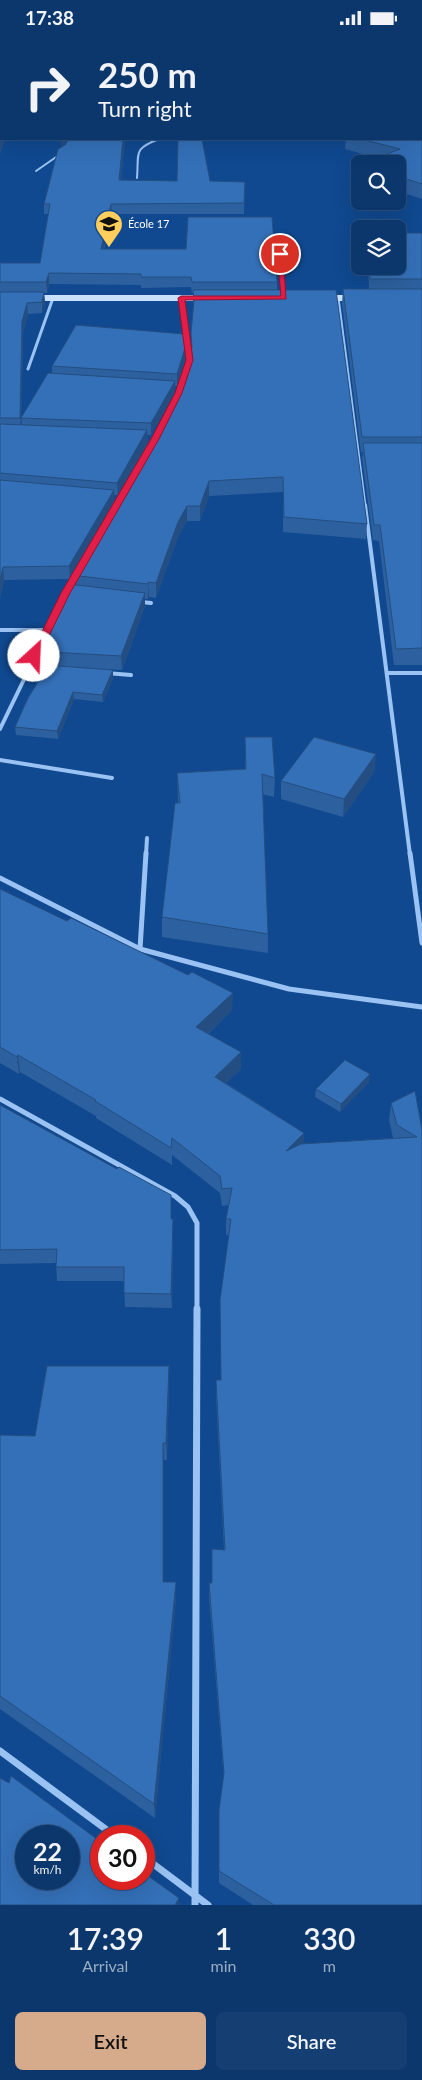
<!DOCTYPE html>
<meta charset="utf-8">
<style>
:root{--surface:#0c376c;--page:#153f72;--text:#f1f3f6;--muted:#9aacc2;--line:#2c517f;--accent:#d6ab8b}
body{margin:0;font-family:Lato,sans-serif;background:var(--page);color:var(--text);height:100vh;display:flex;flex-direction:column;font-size:19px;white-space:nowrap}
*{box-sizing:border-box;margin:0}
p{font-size:16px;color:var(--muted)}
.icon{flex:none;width:28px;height:28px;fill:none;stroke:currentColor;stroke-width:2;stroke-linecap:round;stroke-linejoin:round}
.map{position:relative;height:1870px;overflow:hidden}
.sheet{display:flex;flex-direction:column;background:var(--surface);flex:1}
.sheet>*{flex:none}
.hud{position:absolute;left:0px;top:0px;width:422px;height:105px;box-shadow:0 5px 20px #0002,0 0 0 1px var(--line);background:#0c376c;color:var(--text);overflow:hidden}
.tools{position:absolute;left:351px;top:120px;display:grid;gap:10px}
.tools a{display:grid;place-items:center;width:55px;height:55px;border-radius:8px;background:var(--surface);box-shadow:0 5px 20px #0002,0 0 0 1px var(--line);font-size:25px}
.speed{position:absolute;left:15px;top:1790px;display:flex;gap:10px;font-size:25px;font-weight:700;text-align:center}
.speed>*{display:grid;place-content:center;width:65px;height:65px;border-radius:50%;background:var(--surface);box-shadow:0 5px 20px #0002,0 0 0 1px var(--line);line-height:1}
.speed small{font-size:12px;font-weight:400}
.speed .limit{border:8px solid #d22;background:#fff;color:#111}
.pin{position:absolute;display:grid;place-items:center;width:42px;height:42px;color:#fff;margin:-21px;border:2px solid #fff;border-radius:50%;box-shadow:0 1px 5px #0007}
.me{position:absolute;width:55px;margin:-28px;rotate:25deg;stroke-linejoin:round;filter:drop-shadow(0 0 4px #0008)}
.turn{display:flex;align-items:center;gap:18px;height:105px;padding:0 15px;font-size:22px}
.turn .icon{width:65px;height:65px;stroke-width:2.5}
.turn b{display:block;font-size:35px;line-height:42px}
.eta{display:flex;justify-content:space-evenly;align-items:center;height:85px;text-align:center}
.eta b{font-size:30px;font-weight:600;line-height:35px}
.cta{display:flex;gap:10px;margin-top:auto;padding:10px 15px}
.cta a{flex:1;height:58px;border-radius:8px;background:var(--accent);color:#111;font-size:20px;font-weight:600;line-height:58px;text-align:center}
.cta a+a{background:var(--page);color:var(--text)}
.status{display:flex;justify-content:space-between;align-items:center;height:35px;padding:0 25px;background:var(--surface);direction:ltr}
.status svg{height:14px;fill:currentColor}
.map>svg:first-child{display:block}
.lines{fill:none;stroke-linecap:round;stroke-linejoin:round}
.lane-far1{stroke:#9ac3f3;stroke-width:2}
.lane{stroke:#9ac3f3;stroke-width:2.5}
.street-far3{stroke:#9ac3f3;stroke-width:3}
.street-far2{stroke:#9ac3f3;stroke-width:4}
.street-far1{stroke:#9ac3f3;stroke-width:5}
.street{stroke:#9ac3f3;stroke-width:7}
.secondary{stroke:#c9e0fd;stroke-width:6}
.wall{fill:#2d609e;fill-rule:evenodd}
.shaded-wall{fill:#244e81}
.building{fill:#3470b8;stroke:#244e81;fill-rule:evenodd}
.route{fill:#e11d48;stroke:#92132f}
.labels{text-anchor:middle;stroke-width:5;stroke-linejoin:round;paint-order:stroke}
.far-poi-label{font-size:11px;fill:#fff;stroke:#104990;text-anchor:start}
</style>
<div class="status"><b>17:38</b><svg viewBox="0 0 49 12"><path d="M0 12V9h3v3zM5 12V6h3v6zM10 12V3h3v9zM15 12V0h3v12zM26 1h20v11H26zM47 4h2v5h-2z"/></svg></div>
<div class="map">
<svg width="422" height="1870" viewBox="0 0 422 1870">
<rect width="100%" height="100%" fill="#104990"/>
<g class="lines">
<path class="lane-far1" d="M36 136 59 120
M137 143C139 117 133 114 159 104"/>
<path class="lane" d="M280 219 284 259"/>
<path class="street-far3" d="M181 263 189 327
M338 263 365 471
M28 334 53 263"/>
<path class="street-far2" d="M365 470 410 820
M141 567 151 568
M0 595H46
M29 633 48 635
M106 638 131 640
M387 638H422
M0 694 63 564
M0 725 112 743
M146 820 147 803"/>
<path class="street-far1" d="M410 818 422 908
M0 843 140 914 289 954 422 972
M140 914 146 818
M0 1064 175 1161 188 1172 197 1188V1275"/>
<path class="street" d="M0 1716 115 1801
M144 1822 208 1870
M195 1870 197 1274"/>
<path class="secondary" d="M33 263H206
M323 263H356"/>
</g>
<path class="wall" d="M422 94V164L398 156V129L345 114 346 104H421Z
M125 104 121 145 245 147 244 179H112L104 214 277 247V255L367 489 366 504 283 497V457L209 461 200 486H187L178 502 156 563 149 562 148 564H145V571L122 635 51 631 113 643 103 667 74 664 58 704 16 700 15 692 36 650V647L51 631 50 627 43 626 42 612 72 549 71 542 70 544 4 545 0 563V228H40L49 179H44V169L61 112V106ZM49 249 141 250V253L191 252 192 258H193V272L191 298V315L182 345 158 391 132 435 148 407 147 400H151L175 358V351H177L186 325 185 313 52 331V338L21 383 22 390H21L23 298 28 279 42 278 45 268 44 258H47ZM114 460H117L114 466Z
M422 198V630H394L379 506 373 505 362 423 363 417H361L342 268 343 254H369L368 231H398Z
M245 702 275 743 274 762 262 759 268 899V918L162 902V882L178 768 177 738 245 734Z
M376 719 374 737 343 782 281 764V746Z
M0 854 232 975 208 999 241 1017V1034L226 1048 304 1098 303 1109 393 1103 389 1085 391 1068 422 1095V1870H253L219 1848V1775L224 1744 209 1563V1548H212L224 1515 216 1361V1345H221L229 1200H226V1184L229 1170 222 1171 220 1158 172 1120V1130L96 1083V1081L20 1037 19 1039 0 1028Z
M369 1047 340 1077 315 1062 316 1054Z
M0 1070 171 1184 173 1198 172 1273 125 1272 124 1246H57L56 1228 0 1229Z
M169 1348 167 1425H164V1547H176V1563L155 1783 0 1674V1400L35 1401Z"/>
<path class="shaded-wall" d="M1 104H5L0 120V107Z
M62 104H71L61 116V106Z
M123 104H125L120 155 119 145Z
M111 169 112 179 101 225V214Z
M49 238V249L47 258 46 247Z
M44 257 45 268 42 278V267Z
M27 268 28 279 23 298 21 395 20 383 22 287Z
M185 313 186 325 177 351V339Z
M175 346V358L151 400V388Z
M147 395 148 407 118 460 117 448Z
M209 446V461L200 486V471Z
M114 455V467L71 540V542L70 544 69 531Z
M187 471V486L178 502 156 563V548L178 487Z
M3 532 4 545 0 563V545Z
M148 547 149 562 148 564Z
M145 558V571L122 635 121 621Z
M113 635V643L103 667 102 660Z
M73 657 74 664 58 704 57 696Z
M376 719 374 737 343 782 344 764Z
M233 958 232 975 197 1009 196 992Z
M241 1017V1034L215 1059V1042Z
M18 1020 20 1037 19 1039 17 1022Z
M370 1039 369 1047 340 1077 341 1069Z
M304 1098 303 1115 286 1116Z
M173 1184V1198L172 1273 171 1259Z
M169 1331V1348L167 1425 166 1408Z
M163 1408 164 1425V1563L163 1547Z
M176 1547V1563L155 1783 154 1769Z
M179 1863V1870H175Z"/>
<path class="building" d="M0 0H422V71H421V1H1V103L0 107Z
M421 93 422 94V149L398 141V129H361L400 114 361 104H421Z
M69 104H123L119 145 177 146 178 104H202L210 146 245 147 244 168 111 169 101 214H186L188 182H272L277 247H192L191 242H141V239L49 238 46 247H0V228H40L50 169H44L58 114 65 110Z
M398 198H422V244H370L369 231H398Z
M343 254H422V402H362Z
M193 255H336L367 489 284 482 283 442 209 446 200 471H187L178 487 156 548 148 547V549L71 540 158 391 182 345 192 312 191 298 194 266Z
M0 257H44L42 267 27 268 22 287 20 383H0Z
M76 290 184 299 185 313 177 339 52 331Z
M48 338 175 346 151 388 21 383Z
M0 389 147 395 117 448 0 438Z
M363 408H422V613L396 614 380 490H374Z
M0 445 114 455 69 531 3 532 0 545Z
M68 549 145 558 121 621 50 617 52 613 42 612Z
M46 630 113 635 102 660 73 657 57 696 15 692 28 663 38 647H36Z
M245 702H272L275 743 262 739 268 899 162 882 175 768H180L177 738 246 734Z
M314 702 376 719 344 764 281 746Z
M0 854 67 886 71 883 188 940 192 937 233 958 196 992 241 1017 215 1042 304 1098 286 1116 301 1109 417 1102 397 1090 391 1068 415 1056 422 1095V1870H274L219 1836V1775L224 1738 209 1548H212V1514L225 1515 216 1345H221L220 1265 231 1184H226L232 1153 222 1154 220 1141 172 1103 171 1113 95 1066 96 1065 18 1020 17 1022 0 1012Z
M345 1025 370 1039 341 1069 316 1054Z
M0 1070 117 1134 119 1132 171 1160V1184H173L171 1259 124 1258V1232H56L57 1214 0 1215Z
M47 1331H169L166 1408H163V1547H176L154 1769 0 1661V1400L35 1401Z
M11 1741 101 1807V1844H144V1838L179 1863 175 1870H0V1743L9 1748ZM26 1801H69V1844H26Z"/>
<path class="route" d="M280 217 283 219 286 264 185 265 193 325 182 358 159 404 70 558 39 621 38 623H31L30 621 61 558 151 404 175 358 186 325 178 263 181 261H281L277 219Z"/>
<defs>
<g id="school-pin" transform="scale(1.4375)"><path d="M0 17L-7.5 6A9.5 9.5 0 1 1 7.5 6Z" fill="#ffce5c" stroke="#104990"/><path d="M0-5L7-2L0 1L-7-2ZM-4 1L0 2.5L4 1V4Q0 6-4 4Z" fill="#111"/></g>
</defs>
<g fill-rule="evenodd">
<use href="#school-pin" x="109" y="189"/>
</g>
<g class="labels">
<g class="far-poi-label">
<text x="128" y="193">École 17</text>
</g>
</g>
</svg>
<div class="tools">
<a><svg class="icon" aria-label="search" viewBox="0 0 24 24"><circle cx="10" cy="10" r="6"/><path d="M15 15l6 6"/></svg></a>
<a><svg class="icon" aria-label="layers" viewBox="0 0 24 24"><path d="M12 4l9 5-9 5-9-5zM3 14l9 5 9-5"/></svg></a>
</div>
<div class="speed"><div>22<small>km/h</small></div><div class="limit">30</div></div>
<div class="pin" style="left:280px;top:219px;background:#d93025"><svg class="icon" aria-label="arrive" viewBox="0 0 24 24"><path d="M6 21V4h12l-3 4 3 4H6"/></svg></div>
<svg class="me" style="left:34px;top:621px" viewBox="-20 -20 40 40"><circle r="19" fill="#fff"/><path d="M0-13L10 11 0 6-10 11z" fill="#e11d48"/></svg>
<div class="hud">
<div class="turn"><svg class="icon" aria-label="right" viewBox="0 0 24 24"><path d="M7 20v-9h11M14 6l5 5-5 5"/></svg><div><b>250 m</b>Turn right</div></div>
</div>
</div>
<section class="sheet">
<div class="eta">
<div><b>17:39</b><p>Arrival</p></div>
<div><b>1</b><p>min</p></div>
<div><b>330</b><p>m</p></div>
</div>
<div class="cta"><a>Exit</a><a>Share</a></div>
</section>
